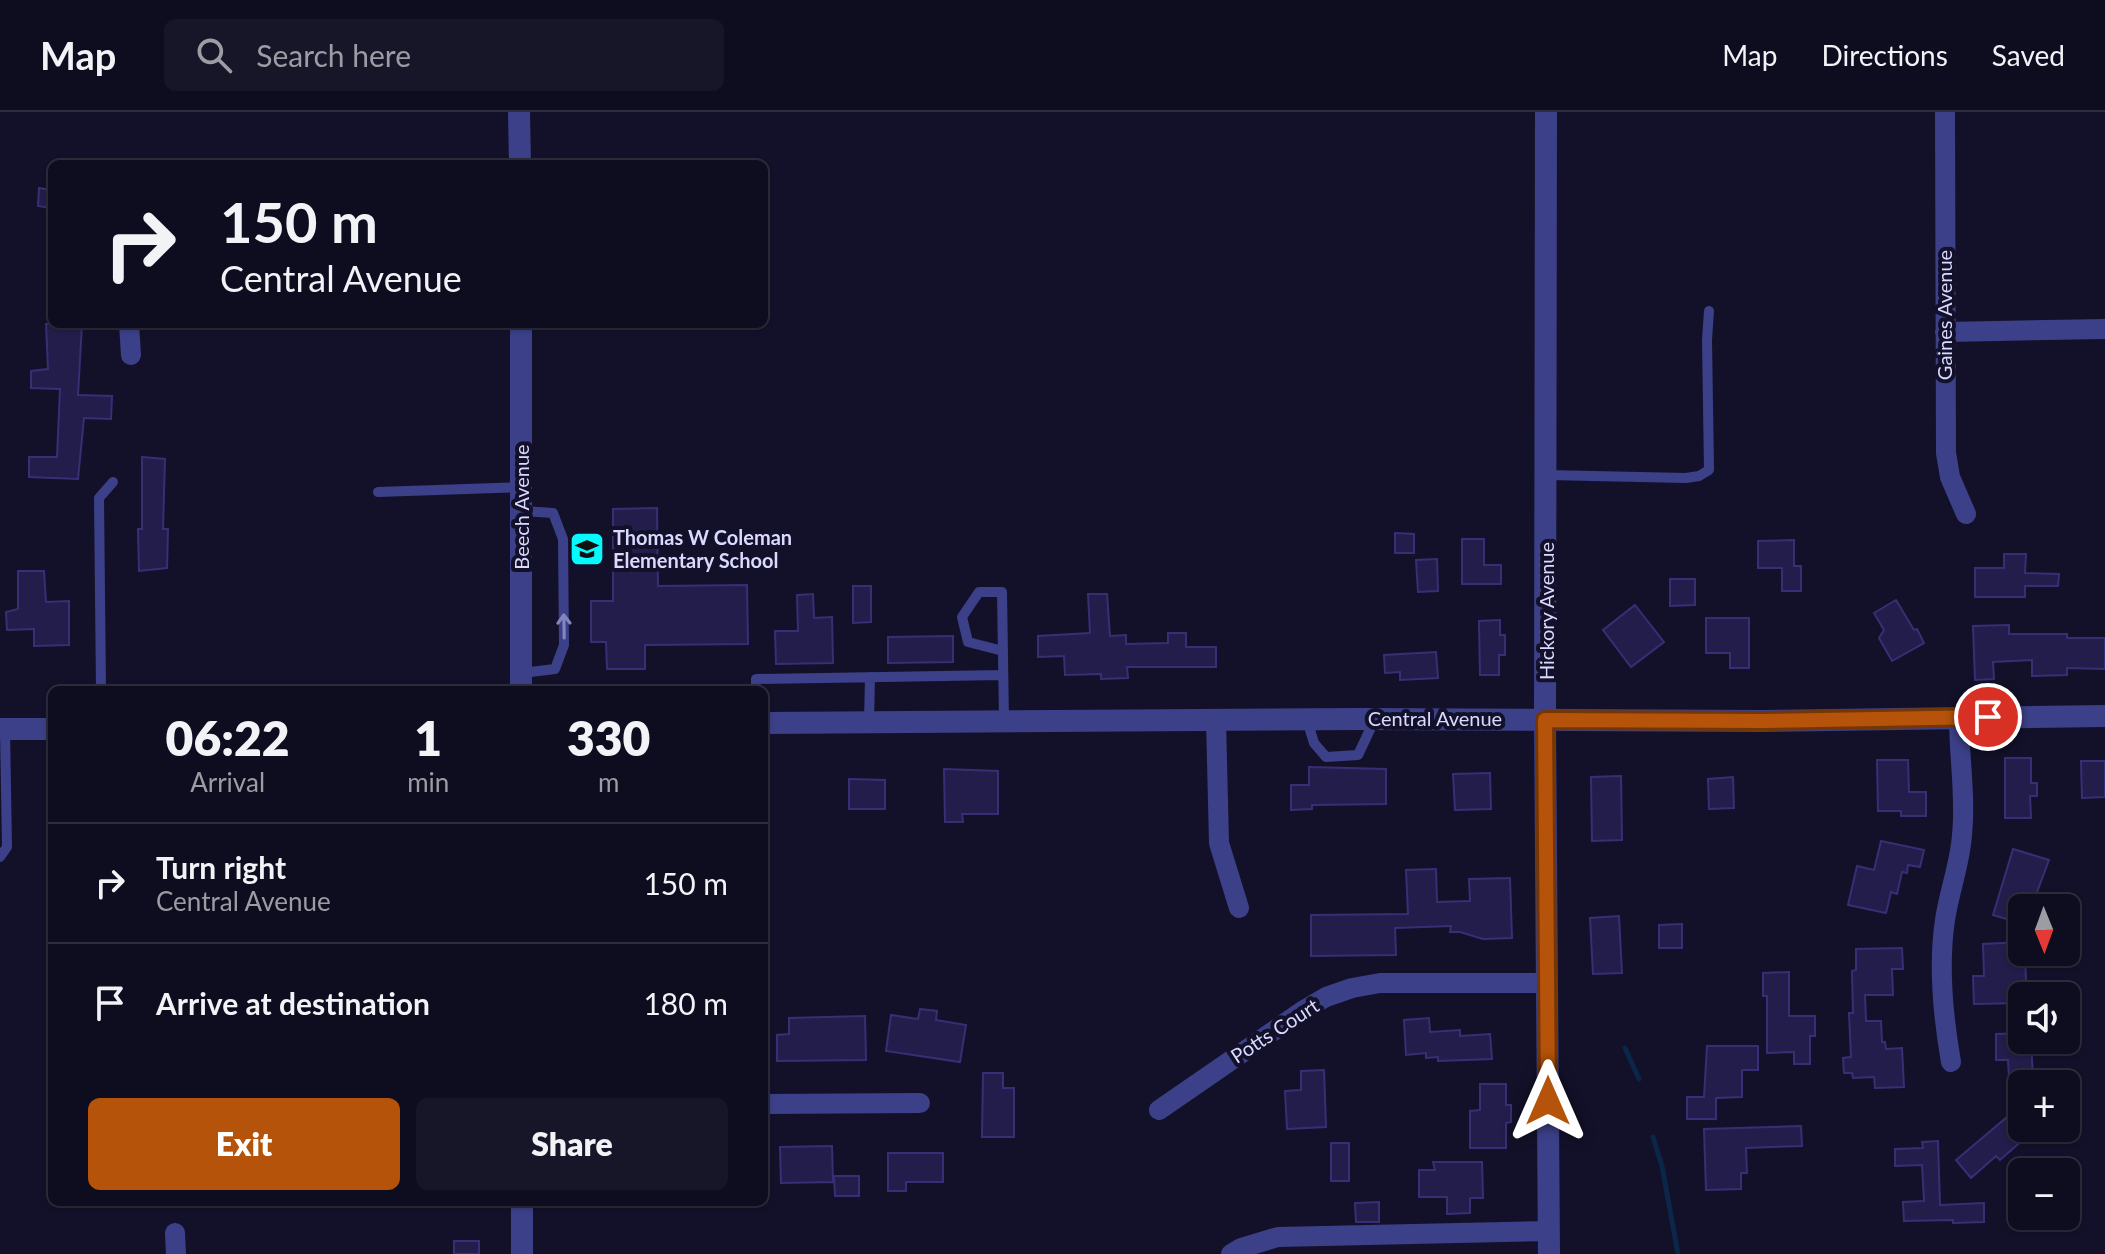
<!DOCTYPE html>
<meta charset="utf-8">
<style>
:root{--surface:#0e0d1f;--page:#171628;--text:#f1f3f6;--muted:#9b9ca4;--line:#2e2d3d;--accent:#b45309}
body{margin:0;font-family:Lato,sans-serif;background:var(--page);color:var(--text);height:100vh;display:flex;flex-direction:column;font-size:30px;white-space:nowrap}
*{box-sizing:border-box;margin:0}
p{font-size:26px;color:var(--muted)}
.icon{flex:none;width:44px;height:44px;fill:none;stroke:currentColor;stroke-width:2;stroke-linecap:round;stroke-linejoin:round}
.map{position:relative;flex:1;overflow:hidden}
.panel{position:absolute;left:48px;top:574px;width:720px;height:520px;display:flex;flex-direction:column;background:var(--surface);border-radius:12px;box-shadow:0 2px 6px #0004,0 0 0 2px var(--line)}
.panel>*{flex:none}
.hud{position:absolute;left:48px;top:48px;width:720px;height:168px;border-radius:12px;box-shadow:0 2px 6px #0004,0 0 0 2px var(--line);background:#0e0d1f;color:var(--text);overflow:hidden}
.needle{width:52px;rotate:179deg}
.tools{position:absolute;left:2008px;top:782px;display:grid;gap:16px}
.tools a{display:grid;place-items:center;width:72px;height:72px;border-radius:12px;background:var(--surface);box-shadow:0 2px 6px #0004,0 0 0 2px var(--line);font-size:40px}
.pin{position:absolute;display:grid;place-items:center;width:68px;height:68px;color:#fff;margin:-34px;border:4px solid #fff;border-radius:50%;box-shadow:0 2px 8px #0007}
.me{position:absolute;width:88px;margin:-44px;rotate:0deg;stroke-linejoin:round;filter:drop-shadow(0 0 6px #0008)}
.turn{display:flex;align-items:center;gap:28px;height:168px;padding:0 40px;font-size:36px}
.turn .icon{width:104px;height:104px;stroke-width:2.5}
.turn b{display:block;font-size:56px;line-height:68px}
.eta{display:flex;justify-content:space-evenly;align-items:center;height:136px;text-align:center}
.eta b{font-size:48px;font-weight:800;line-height:56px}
.action{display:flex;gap:16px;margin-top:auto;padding:16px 40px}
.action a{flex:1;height:92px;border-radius:12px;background:var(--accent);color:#fff;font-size:32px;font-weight:800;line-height:92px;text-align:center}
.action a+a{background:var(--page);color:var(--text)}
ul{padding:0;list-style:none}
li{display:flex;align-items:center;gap:24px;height:120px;padding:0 40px;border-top:2px solid var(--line)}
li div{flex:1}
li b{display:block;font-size:30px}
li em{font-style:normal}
header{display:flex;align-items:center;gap:48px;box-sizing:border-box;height:112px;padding:0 40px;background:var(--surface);border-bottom:2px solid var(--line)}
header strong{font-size:38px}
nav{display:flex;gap:44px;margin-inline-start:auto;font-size:28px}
.search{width:560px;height:72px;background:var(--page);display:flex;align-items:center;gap:20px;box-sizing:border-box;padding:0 28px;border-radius:12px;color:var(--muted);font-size:30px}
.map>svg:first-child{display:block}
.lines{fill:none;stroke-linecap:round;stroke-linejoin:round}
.stream{stroke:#0b2648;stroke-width:5}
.building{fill:#221d4a;stroke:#372f76;stroke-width:2}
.service{stroke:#3c4088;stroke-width:10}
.minor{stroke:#3c4088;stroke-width:20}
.tertiary{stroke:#3c4088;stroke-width:22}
.oneway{stroke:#8385be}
.route-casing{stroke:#753606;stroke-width:20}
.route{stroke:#b45309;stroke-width:14}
.labels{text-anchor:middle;stroke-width:8;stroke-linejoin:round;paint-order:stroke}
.street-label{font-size:20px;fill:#dad9ff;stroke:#131129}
.poi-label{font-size:20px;font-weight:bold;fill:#dad9ff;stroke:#131129;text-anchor:start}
</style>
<header>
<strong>Map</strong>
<div class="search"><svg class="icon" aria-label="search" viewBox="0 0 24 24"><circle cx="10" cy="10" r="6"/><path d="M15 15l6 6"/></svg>Search here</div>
<nav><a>Map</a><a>Directions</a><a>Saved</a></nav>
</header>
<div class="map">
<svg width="2105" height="1142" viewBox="0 0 2105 1142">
<rect width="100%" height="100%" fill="#131129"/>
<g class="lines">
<path class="stream" d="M1625 936 1639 967
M1653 1025 1662 1054 1678 1142"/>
</g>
<path class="building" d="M39 76 52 78V96L38 94Z
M46 212H82L78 283 112 284 111 307 84 306 78 367 29 365V345H57L60 277 31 276V259L48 257Z
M142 345 165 347 163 417H168L167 456 139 459 138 417H142Z
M657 396 658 474 747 473 748 532 645 533V557H607L606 530H591V489H613V397Z
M1395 421 1414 422V441H1395Z
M1462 427H1484V453H1501V472H1462Z
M1794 428V454H1801V479H1782V456H1758V429Z
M2004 442H2026L2025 461 2059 462 2058 474H2025V485H1975V456H2004Z
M1437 447 1438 479 1418 480 1416 448Z
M18 459H44L46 490 69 489V533L34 534V517L7 518 6 500 18 497Z
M1670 467H1695V493L1670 494Z
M853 474H871V510L853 511Z
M813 482 814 506 832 505 833 551 776 552 775 519H798L797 483Z
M1088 482H1107L1110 524 1126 523V532L1168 531V521H1186V535H1216V555H1127L1128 566 1101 567V562L1065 563 1064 544 1038 545V524L1090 521Z
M1896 488 1914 518 1917 517 1924 531 1892 549 1879 526 1884 518 1874 501Z
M1635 493 1664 530 1631 555 1603 518Z
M1706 506H1749V556H1730V541H1706Z
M1500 508V523H1505V543H1499V563H1480L1479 509Z
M2009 513V522H2067V526H2105V557L2067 556V563L2032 564V548L1993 550 1994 567 1975 568 1973 514Z
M953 524V550L888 551V525Z
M1436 540 1438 566 1400 568V560L1385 561 1384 543Z
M2005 646H2031V671H2037V684H2030L2031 706H2005Z
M1877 648H1908L1909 680H1926V704H1901V699H1878Z
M2081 649H2105V685L2082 686Z
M1309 655 1386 657V692L1312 693V697L1291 698V673H1309Z
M944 657 998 659V702H962L963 710H945Z
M1490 661 1491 697 1455 698 1453 662Z
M1621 664 1622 728 1592 729 1591 665Z
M1733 665 1734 696 1709 697 1708 667Z
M849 667 885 668V697H849Z
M1881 729 1924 738 1920 755 1908 753 1907 761 1902 760 1897 782 1891 780 1886 801 1848 793 1857 754 1874 758Z
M2013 737 2049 748 2031 796H2022L2020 811 1993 803Z
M1436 757 1437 790 1470 789 1469 767 1510 766 1512 826 1483 827 1460 820H1450L1451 814 1395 816 1396 843 1311 844V803L1408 802 1406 758Z
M1619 804 1622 861 1593 862 1590 806Z
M1682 812V836H1659V813Z
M2022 830V840H2025L2026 869H2043L2044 884H2022V891L1974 892 1973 864H1984L1983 832Z
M1902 836 1903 857H1892L1893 883H1865L1866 909H1881L1882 930H1885L1886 937 1902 936 1904 975 1875 976 1874 965 1853 966 1852 961H1844L1843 946 1851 945 1849 901H1853L1852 859 1856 858V837Z
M1789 860V904H1815V924H1810V952H1794V940L1767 941V884H1763V861Z
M920 897 937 899 936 908 966 913 960 950 886 939 891 903 918 907Z
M865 904 866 948 777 949V923L789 922V906Z
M1429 906 1430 920 1460 918V924L1490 922 1492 947 1438 949V945L1426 946V941L1406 943 1404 908Z
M2022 921V928H2031L2033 966H2009L2008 948H1996V922Z
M1707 934H1758V958H1742V985L1716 986V1007H1687V985H1704Z
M1324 958 1326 1015 1287 1017 1285 979 1301 978V959Z
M983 961H1003V976H1014V1025H982Z
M1480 972H1506V993H1511V1010L1506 1011V1036H1470V999L1480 998Z
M2013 1000 2022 1010V1016H2027L2031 1021 2000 1048 1996 1044 1971 1066 1956 1048Z
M1801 1014 1802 1034 1746 1036 1747 1061H1741V1077L1706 1078 1704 1017Z
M1938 1029 1940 1093 1984 1091V1110L1953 1111V1108L1904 1109 1903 1090 1924 1089 1922 1053 1895 1054V1037L1923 1036 1922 1030Z
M1331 1031H1349V1069H1331Z
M832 1034 833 1070 781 1071 780 1035Z
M888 1041H943V1070H906V1079H888Z
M1433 1050H1482L1483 1086H1470V1101L1447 1102V1085H1419V1058H1435Z
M834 1064H859V1084H835Z
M1379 1090V1110H1356L1355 1091Z
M454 1129H479V1142H454Z"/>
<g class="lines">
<path class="service" d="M1547 363 1686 366 1699 364 1709 358 1707 228 1709 199
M378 380 522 375
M1003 539 968 530 962 505 979 480H1002L1004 609
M522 561 555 557 564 533 563 427 553 401 522 399
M101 578 99 386 113 370
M756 578V567L1003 563
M1307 608 1314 631 1326 645 1358 643 1374 609
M869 611 870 565
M0 745 7 735 5 617"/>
<path class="minor" d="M1945 0 1946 341 1950 365 1966 402
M129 212 131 243
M1945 220 2105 217
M1216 608 1219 731 1239 796
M1951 950C1943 904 1938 854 1945 808 1949 780 1960 752 1962 723 1966 684 1959 645 1959 606
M764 992 920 991
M1159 998 1304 898 1326 885 1352 876 1380 871H1547
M175 1121 176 1142
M1231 1142 1241 1136 1278 1125 1549 1119"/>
<path class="tertiary" d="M519 0 520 52
M1546 0 1545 608 1549 1142
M521 212V578
M764 611 1359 607 1762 609 2105 604
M0 617H52
M522 1090V1142"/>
</g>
<defs><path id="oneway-shaft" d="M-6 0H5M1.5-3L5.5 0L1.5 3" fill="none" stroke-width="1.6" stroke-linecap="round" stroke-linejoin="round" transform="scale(2)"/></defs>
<use class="oneway" href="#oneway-shaft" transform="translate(564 514) rotate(-91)"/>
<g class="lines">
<g class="route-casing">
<path id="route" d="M1548 989 1545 608 1762 609 1988 605"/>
</g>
<use href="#route" class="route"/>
</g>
<defs>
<g id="school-square" transform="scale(1.8)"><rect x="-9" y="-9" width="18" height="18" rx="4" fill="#06fafd" stroke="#131129"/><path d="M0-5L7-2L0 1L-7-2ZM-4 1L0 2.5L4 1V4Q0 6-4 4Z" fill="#111"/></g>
</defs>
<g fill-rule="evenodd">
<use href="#school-square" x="587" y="437"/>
</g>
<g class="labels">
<g class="street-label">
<text transform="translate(1945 203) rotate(-90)" y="7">Gaines Avenue</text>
<text transform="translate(522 395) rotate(-90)" y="7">Beech Avenue</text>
<text transform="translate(1547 499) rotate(-90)" y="7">Hickory Avenue</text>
<text x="1435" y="614">Central Avenue</text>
<text transform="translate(1275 919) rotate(-33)" y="7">Potts Court</text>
</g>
<g class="poi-label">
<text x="613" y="433">Thomas W Coleman<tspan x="613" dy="23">Elementary School</tspan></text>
</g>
</g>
</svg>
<div class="tools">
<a><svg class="needle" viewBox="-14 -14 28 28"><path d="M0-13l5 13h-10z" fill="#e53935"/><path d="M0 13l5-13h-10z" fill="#9b9ca4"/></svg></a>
<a><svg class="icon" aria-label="sound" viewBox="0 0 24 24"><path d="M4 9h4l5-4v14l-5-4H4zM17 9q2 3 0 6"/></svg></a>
<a>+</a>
<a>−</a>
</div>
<div class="pin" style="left:1988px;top:605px;background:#d93025"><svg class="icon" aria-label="arrive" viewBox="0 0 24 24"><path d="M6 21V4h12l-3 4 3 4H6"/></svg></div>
<svg class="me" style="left:1548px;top:989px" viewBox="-20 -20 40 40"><path d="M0-17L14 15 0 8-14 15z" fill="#b45309" stroke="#fff" stroke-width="4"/></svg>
<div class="hud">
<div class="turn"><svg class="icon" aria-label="right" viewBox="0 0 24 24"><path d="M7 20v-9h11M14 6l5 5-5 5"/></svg><div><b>150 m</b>Central Avenue</div></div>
</div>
<section class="panel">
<div class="eta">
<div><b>06:22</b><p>Arrival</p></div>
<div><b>1</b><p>min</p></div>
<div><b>330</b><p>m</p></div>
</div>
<ul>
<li><svg class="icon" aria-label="right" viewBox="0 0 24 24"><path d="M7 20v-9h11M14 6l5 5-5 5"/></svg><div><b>Turn right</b><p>Central Avenue</p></div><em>150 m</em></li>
<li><svg class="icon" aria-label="arrive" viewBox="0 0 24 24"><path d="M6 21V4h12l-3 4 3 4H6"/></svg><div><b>Arrive at destination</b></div><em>180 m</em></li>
</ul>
<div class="action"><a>Exit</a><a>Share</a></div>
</section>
</div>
